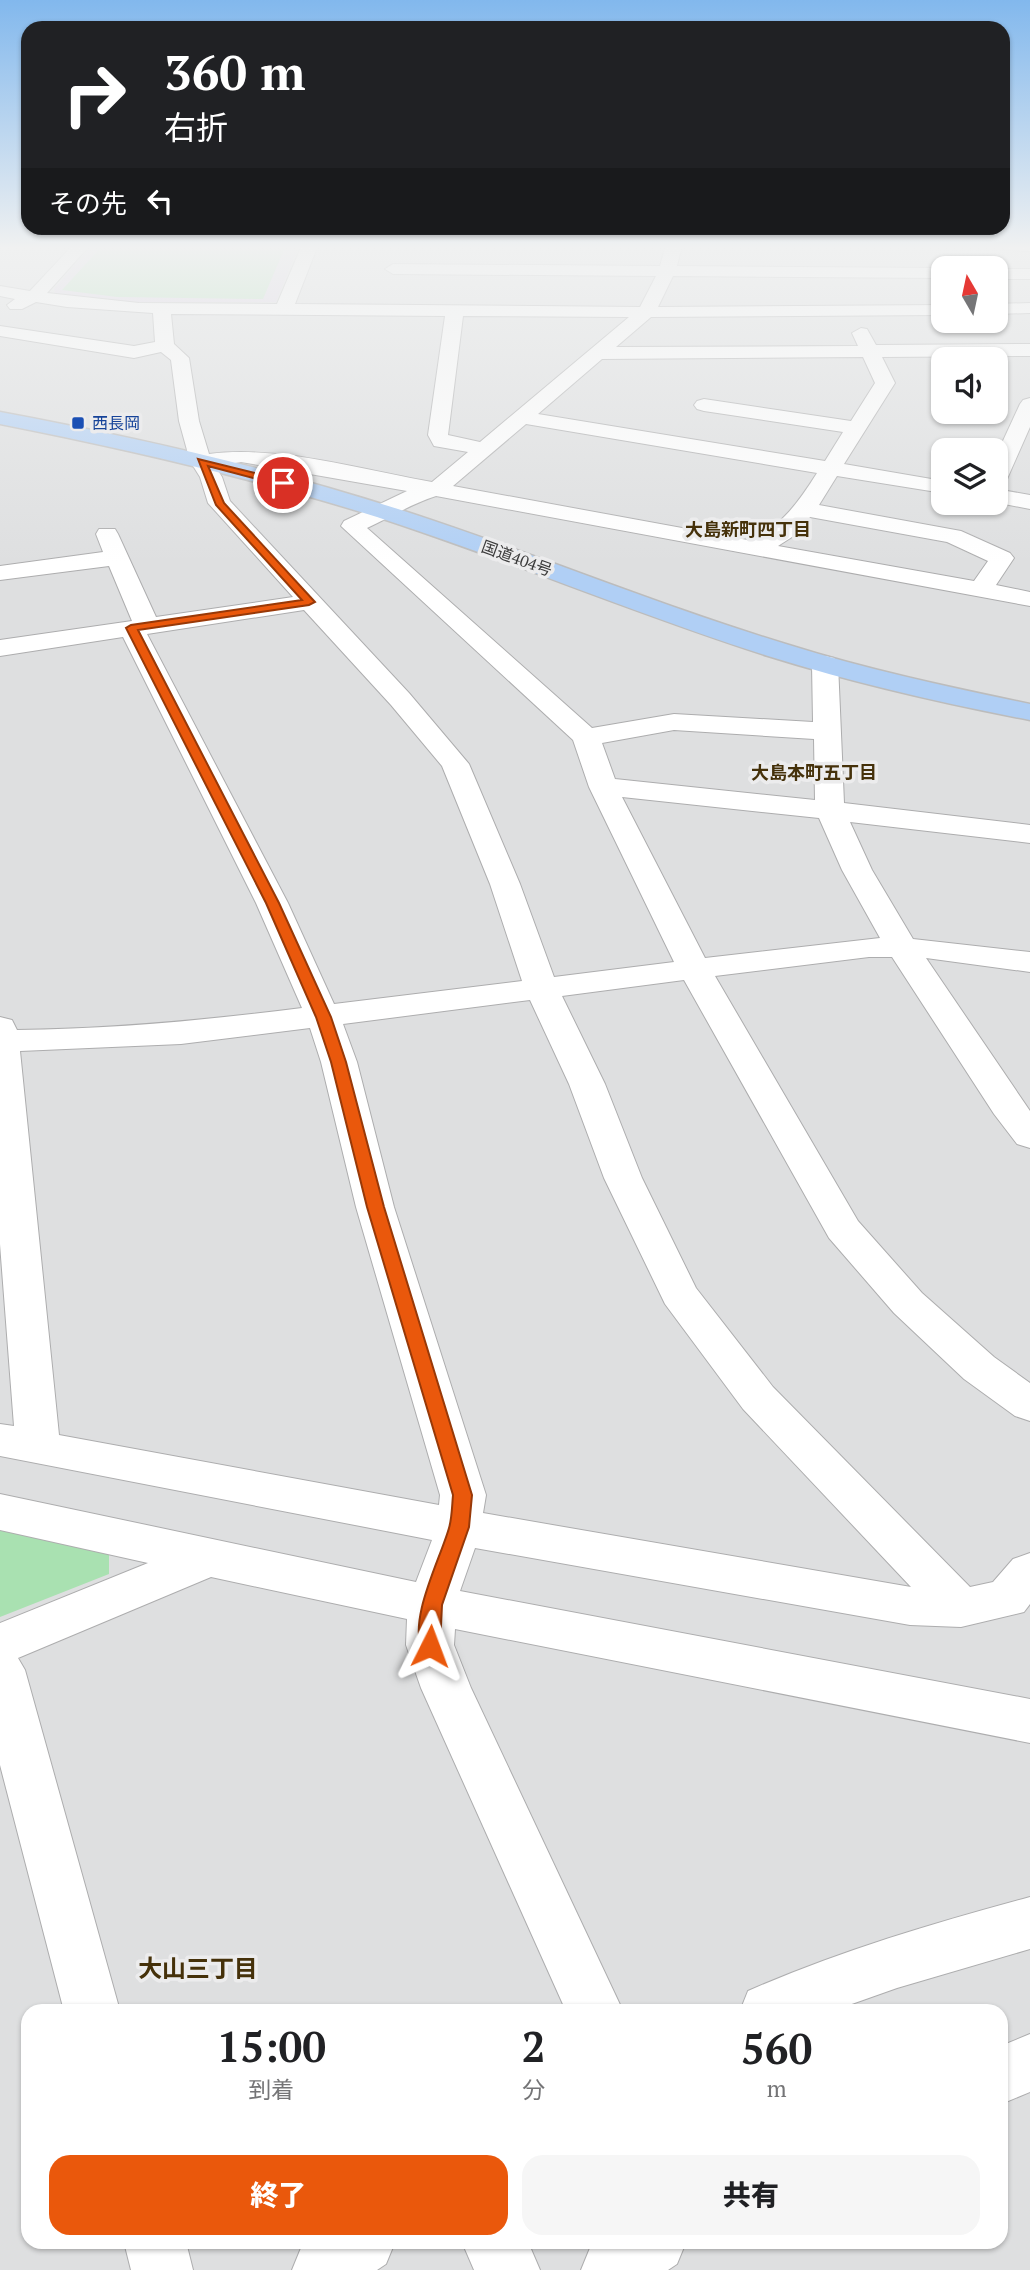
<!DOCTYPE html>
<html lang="ja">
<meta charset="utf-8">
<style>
:root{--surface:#fff;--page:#f6f6f6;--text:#202124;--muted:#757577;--accent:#ea580c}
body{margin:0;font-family:"PT Serif","Noto Sans JP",serif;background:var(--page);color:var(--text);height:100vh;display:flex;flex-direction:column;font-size:26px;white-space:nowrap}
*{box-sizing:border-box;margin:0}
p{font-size:23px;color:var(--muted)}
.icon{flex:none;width:38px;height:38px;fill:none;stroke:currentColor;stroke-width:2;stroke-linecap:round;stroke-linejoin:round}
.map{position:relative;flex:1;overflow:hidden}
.sheet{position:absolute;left:21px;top:2004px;width:987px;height:245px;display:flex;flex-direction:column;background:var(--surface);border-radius:21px;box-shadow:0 2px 5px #0004}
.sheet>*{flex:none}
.hud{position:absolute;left:21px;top:21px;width:989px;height:214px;border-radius:21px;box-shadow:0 2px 5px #0004;background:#202124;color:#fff;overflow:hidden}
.needle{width:46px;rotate:351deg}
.controls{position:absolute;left:931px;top:256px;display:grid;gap:14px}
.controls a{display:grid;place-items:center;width:77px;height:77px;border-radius:14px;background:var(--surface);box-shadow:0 2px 5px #0004;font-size:35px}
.pin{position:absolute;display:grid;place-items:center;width:60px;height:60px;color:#fff;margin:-30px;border:4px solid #fff;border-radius:50%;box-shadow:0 2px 7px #0007}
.me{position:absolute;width:77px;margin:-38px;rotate:3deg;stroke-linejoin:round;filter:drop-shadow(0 0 5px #0008)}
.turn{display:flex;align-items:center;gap:24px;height:147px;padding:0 28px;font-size:32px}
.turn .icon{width:91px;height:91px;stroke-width:2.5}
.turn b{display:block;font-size:49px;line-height:60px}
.then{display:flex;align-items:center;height:66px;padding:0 28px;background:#0003;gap:14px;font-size:26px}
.eta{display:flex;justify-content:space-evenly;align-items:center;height:119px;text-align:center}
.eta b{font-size:42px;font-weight:800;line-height:49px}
.button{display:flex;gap:14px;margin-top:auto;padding:14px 28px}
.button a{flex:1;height:80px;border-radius:21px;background:var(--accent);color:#fff;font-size:28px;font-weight:800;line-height:80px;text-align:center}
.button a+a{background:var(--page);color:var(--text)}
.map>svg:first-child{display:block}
.education{fill:#dbd0e5}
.green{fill:#a9e1b1}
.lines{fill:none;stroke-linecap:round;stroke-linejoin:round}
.minor-casing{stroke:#adadae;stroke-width:2}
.highway-casing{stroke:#bcbcbc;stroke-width:3}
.minor{fill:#fff;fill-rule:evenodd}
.highway{fill:#b0cff5;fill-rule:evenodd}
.route{fill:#ea580c;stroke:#983908;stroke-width:2}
.transit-dot{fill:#1a4fb4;stroke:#ececed;stroke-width:2.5}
.labels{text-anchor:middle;stroke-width:7;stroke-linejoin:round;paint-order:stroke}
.far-transit-label{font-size:16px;fill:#164399;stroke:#ececed;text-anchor:start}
.far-street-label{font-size:16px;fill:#3b3b3b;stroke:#ececed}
.far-neighbourhood-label{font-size:18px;font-weight:bold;fill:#45310a;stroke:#ececed}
.near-neighbourhood-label{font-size:24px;font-weight:bold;fill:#45310a;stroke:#ececed}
</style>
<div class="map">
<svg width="1030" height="2270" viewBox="0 0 1030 2270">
<rect width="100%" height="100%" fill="#dedfe0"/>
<path class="education" d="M92 245H299L276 302H117L55 294 54 289Z"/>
<path class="green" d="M103 245H286L263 299 117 297 62 290Z
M0 1529 109 1551V1574L0 1617Z"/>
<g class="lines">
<g class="minor-casing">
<path id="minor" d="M73 245H90L47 293 139 303 277 304 302 245H318L295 304 640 307 656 276 393 274 385 269 393 264 660 266 666 245H682L677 266 943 268V278L673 276 658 307 943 305V315L651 317 616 347 858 346 852 333 861 328 867 329 876 345 1030 344V356L882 357 895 383 844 464 943 481V493L837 476 819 505 961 531 1010 553 1014 558 996 585 1030 592V606L436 496C411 504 391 517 367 528L592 728 674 714 813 722 812 664 816 658 825 656 834 658 838 664 844 803 1030 825V843L850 822 872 870 913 939 1030 952V972L926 958 1030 1111V1148L1017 1144 994 1114 892 957H869L715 976 858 1221 922 1293 994 1357 1030 1383V1421L1015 1416 964 1379 894 1313 829 1238 684 980 562 996 605 1084 642 1178 696 1288 773 1387 970 1587 993 1582 1013 1559 1030 1553V1604L1024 1612 961 1627 910 1625 475 1548 460 1591 1030 1699V1743L455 1629 454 1645 471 1688 623 2011H566L421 1688 406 1645 407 1619 211 1577 18 1658 25 1670 120 2011H64L0 1765V1623L148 1563 0 1530V1494L416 1582 432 1540 0 1456V1424L14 1426 0 1244V1017L12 1020 17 1030C113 1029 207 1020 302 1008L256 903 123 637 0 656V640L132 621 109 566 0 580V566L103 552 96 534 99 529H115L118 534 156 617 293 597 208 503 200 477 190 461 179 421 171 360 161 352 134 358 0 336V326L134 346 155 342 153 313 67 307 36 302 22 309H10L7 305 15 299 0 296V286L30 291ZM171 314 445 316 428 435 434 446 468 452 432 482C362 470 279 445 209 454L199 421 189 358 174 344ZM463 316 629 317 480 442 448 435ZM863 357 875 383 851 421 704 399 697 401 694 405 697 409 704 411 843 432 825 461 538 414 602 359ZM526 424 817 473C798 503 784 522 753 541L453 486ZM241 462 407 491 344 521 341 526 573 740 589 787 674 962 554 977 520 884 469 764 409 693 230 501 222 477 215 466ZM810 517 947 542 988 561 974 581 778 546 792 537ZM304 610 391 705 442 766 490 884 522 981 334 1004 288 903 147 634ZM674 730 814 739 815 800 615 779 602 743ZM622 797 819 818 842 870 880 938 705 958ZM530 1000 569 1084 604 1178 665 1304 743 1409 911 1587 483 1513 486 1495 394 1207 357 1062 343 1024ZM310 1028 321 1062 356 1207 440 1495 439 1505 59 1435 20 1051 181 1044Z
M997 245H1030V251L1005 250Z
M996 269H1030V279H996Z
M1030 303V313L996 314V304Z
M1030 398V427L1007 479 1004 484 996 485V456L1020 404 1023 400Z
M996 489 1030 495V509L994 502Z
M1030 1897V1949L897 1988 832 2011H740L748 1991C839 1951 934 1923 1030 1897Z
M1030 2034V2092L1001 2104V2046Z
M124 2242H186L193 2270H131Z
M310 2242H395L386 2264 377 2270H292L301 2248Z
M462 2242H528L540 2270H474Z
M599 2242H686L677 2264 668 2270H581L590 2248Z"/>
</g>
<g class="highway-casing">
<path id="highway" d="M0 412C134 437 268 467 398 509 529 551 657 605 789 645 868 670 949 687 1030 704V720C942 703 854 683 768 656 636 614 509 560 377 517 253 478 127 449 0 424Z"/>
</g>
<use href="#minor" class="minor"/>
<use href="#highway" class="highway"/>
</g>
<linearGradient id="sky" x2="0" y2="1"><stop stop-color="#82b8ed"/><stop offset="0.44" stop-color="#f0f1f1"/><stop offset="1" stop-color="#f0f1f1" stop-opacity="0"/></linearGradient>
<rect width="1030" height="563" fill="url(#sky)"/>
<path class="route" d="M198 459 287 481 288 483 283 486 208 466 224 503 315 602 309 605 138 630 279 903 331 1017 346 1062 384 1207 472 1495 469 1527 442 1605 440 1646 437 1652 430 1654 423 1652C407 1621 440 1560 449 1528 452 1518 452 1506 453 1495L367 1207 331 1062 316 1017 266 903 126 628 131 625 302 600 216 505Z"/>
<rect class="transit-dot" x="71" y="416" width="14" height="14" rx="3.5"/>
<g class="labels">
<g class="far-transit-label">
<text x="92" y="429">西長岡</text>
</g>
<g class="far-street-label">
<text transform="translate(517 558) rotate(20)" y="6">国道404号</text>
</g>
<g class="far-neighbourhood-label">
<text x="748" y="536">大島新町四丁目</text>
<text x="814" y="779">大島本町五丁目</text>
</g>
<g class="near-neighbourhood-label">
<text x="198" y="1977">大山三丁目</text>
</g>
</g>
</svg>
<div class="controls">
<a><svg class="needle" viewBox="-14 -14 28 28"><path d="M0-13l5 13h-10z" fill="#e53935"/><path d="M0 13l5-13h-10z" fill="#757577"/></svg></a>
<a><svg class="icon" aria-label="sound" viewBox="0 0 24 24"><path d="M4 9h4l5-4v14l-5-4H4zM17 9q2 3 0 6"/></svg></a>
<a><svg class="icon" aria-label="layers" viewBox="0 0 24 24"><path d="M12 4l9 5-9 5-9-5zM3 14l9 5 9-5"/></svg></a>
</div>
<div class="pin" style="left:283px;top:483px;background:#d93025"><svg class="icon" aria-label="arrive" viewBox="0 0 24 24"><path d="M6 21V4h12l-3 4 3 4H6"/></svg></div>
<svg class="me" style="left:430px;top:1646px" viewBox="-20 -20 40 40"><path d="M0-17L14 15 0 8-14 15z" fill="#ea580c" stroke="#fff" stroke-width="4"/></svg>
<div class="hud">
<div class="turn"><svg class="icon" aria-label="right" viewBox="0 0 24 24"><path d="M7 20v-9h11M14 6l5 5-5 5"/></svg><div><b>360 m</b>右折</div></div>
<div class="then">その先<svg class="icon" aria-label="left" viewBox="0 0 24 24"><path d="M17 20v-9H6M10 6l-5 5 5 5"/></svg></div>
</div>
<section class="sheet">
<div class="eta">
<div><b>15:00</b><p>到着</p></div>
<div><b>2</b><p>分</p></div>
<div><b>560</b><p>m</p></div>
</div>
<div class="button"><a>終了</a><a>共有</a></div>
</section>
</div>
